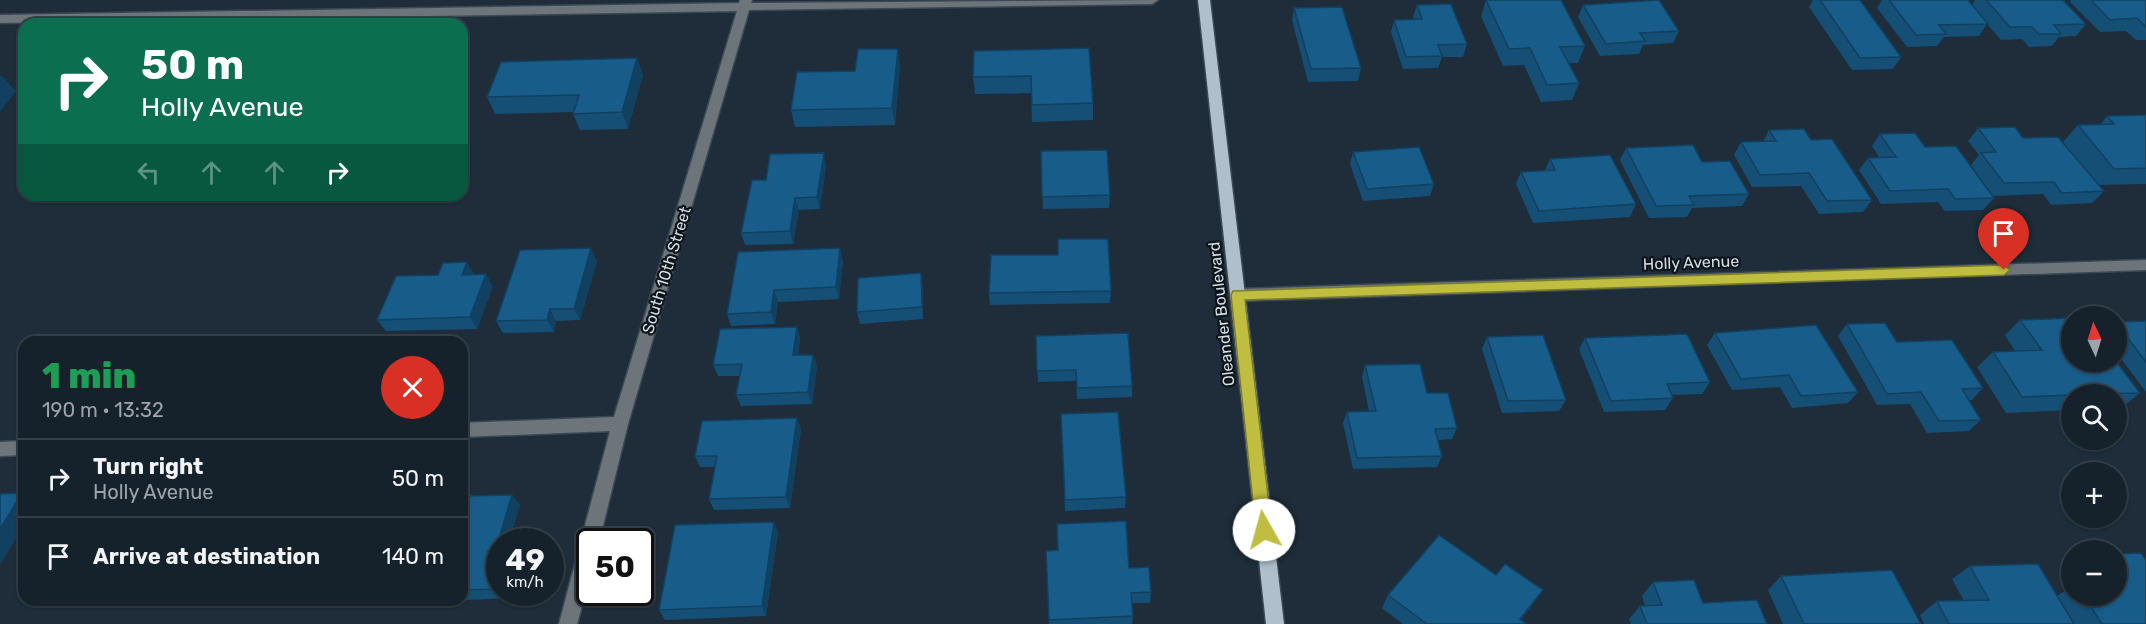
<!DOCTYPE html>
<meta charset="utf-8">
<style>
:root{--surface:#16222b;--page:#232f37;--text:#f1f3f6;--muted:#9ea4a9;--line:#353f47}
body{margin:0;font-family:Rubik,sans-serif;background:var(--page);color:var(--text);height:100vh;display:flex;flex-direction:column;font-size:22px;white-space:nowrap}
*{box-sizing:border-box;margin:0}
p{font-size:20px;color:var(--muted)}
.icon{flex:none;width:33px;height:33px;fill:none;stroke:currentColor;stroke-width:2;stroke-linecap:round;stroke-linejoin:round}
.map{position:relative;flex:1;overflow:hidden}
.sheet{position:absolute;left:18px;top:336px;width:450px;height:270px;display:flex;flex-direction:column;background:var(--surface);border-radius:18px;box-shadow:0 2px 4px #0004,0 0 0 2px var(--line)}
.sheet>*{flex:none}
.banner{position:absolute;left:18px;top:18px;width:450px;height:183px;border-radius:18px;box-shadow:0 2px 4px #0004,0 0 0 2px var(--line);background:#0b6e4f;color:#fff;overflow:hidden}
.needle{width:39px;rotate:356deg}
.fabs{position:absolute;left:2061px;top:306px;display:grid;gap:12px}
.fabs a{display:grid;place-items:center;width:66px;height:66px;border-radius:50%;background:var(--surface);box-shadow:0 2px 4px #0004,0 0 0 2px var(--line);font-size:30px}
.speed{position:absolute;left:486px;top:528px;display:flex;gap:12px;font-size:30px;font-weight:700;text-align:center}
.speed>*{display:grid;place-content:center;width:78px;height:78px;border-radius:50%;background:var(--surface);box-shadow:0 2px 4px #0004,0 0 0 2px var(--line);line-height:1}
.speed small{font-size:15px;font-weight:400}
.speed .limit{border:3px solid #111;border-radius:9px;background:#fff;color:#111}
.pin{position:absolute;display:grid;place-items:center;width:51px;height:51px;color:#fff;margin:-62px -26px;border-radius:50% 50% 50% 0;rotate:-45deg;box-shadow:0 0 6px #0007}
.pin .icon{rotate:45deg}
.me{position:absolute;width:66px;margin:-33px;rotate:353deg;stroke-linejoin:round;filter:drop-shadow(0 0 4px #0008)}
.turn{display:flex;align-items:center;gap:21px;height:126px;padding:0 24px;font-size:27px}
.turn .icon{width:78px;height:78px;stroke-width:2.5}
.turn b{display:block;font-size:42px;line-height:51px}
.lanes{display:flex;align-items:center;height:57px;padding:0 24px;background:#0003;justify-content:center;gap:30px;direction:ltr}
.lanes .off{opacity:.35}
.round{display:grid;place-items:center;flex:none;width:63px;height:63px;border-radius:32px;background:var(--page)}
.overview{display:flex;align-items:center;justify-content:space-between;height:102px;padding:0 24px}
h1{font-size:36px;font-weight:800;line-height:45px;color:#1e9e55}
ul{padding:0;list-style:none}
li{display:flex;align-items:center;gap:18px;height:78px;padding:0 24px;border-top:2px solid var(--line)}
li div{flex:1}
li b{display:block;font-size:22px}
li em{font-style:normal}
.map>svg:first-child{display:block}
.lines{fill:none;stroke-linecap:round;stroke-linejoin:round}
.minor-casing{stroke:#3b4955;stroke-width:3}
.major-casing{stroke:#3b4955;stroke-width:3}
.minor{fill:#6d757b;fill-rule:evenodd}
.major{fill:#afbfcc;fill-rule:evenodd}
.wall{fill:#154f76}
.shaded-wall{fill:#114060}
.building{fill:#185c89;stroke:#114060;stroke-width:1.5}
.route{fill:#c0be41;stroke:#7d7c2a;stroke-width:1.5}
.labels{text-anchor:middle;stroke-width:4.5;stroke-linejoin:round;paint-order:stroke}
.street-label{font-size:16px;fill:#d5dee6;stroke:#0e151a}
</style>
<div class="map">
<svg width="2146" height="624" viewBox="0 0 2146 624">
<rect width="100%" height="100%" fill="#1e2d39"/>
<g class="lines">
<g class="minor-casing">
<path id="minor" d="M740 0H752L751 3 1158 0 1152 4 749 10 628 424 599 542H590V577L577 624H559L610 431 462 437V423L614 417 737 11 0 23V15L739 3Z
M2146 260V270L1237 301 1230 295 1237 289Z
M24 441V455L0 456V442Z"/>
</g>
<g class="major-casing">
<path id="major" d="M1198 0H1210L1284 624H1266Z"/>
</g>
<use href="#minor" class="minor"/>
<use href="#major" class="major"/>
</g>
<path class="wall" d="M1486 0 1585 46 1578 63H1568L1579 83 1572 100 1541 102 1524 65 1503 66 1481 16Z
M1813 0H1860L1901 57 1893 69 1852 70 1809 7Z
M1882 0H1968L1972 5 1975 0H2063L2086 24 2076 36 2059 37 2052 46 2029 47 2022 39 2001 40 1987 24 1979 36 1944 37 1937 46 1907 47 1877 8Z
M2071 0H2146V40H2136L2126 31 2100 32 2070 2Z
M1417 5 1467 44 1463 57H1442L1438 68 1403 69 1391 32 1394 20 1414 19 1413 17Z
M1583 5 1679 31 1673 43 1643 45 1639 54 1600 56 1578 17Z
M1294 8 1361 68 1358 81 1308 82 1292 20Z
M974 51 1093 103V120L1032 122 1031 93 975 94 973 77Z
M637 58 643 75 628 129 580 130 573 114V112L495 114 487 97Z
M900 65 895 125 795 127 791 110 855 71Z
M2146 115V184L2099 185 2104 191 2092 203 2051 205 2043 194 1993 196 1971 165 1979 155 1968 141 1978 128 2023 138 2063 142 2078 125H2100L2107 116Z
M1769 130 1811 140 1872 200 1863 212 1819 214 1801 186 1752 187 1734 155 1741 142H1763Z
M1880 134 1925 147 1994 198 1983 210 1945 211 1938 202 1881 204 1859 170 1868 158 1879 157 1872 146Z
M1626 148 1702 162 1749 194 1742 206 1692 208 1687 217 1649 218 1620 160Z
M1041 151 1110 195 1109 208 1043 209Z
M1353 152 1434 184 1430 196 1363 201 1350 164Z
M1550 159 1636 204 1630 217 1533 223 1516 184 1521 172 1545 170Z
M826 166 820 209 799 210 793 244 745 245 741 233 766 180Z
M738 252 843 260 839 299 778 302 775 324 731 326 727 314Z
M597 261 580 320 556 321 554 332 503 333 496 321Z
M467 262 474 275 493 286 477 329 386 331 377 320 438 275Z
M923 285V319L860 324 857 312Z
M1111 291 1110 303 990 305 989 293Z
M2020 320 2140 393 2121 408 2116 409V394H2072V410L2006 413 1977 367 1993 352 2015 351 2005 335Z
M2146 321V392L2116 352V322Z
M1847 324 1897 342 1983 388 1972 400H1969L1981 420 1969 431 1927 433 1910 404 1877 405 1838 336Z
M797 327 800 339 798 355H813L817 366 812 404 741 406 736 395 740 376H718L713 365Z
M1715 333 1858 392 1848 403 1792 408 1780 387 1732 390 1707 345Z
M1036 336 1132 386V397L1077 399 1076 381 1038 382Z
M1487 337 1566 400 1559 411 1502 413 1482 349Z
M1585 338 1710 382 1702 394 1671 395 1673 398 1665 410 1604 412 1579 349Z
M1365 365 1427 393 1457 428 1452 439 1438 440 1442 456 1437 467 1353 469 1343 423 1347 412 1369 411 1362 377Z
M1061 425 1126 497 1125 508 1065 511Z
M801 429 790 508 714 510 709 499 715 467H700L695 456Z
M512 495 520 505 500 542V592H519L517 598 428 601 427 600H462V496Z
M774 522 778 532 766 616 665 620 659 610Z
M1046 551 1129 568 1151 592 1150 603H1132L1133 616 1132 624H1049Z
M1970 566 2057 596 2072 586V596H2116L2146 624H1924L1920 615 1937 601H1964L1952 579Z
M1496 575 1543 590 1521 620 1527 624H1403L1382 608 1388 595Z
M1781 576 1921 624H1783L1768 590Z
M1653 582 1703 603 1767 624H1631L1629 619 1640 606H1645L1642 596Z
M161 600H224L222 606 172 608Z"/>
<path class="shaded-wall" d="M898 49 900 65 895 125 892 108Z
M637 58 643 75 628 129 622 112Z
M1 75 16 91 0 112V76Z
M462 95 468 106 462 121Z
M824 153 826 166 820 209 817 197Z
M795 198 799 210 793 244 790 231Z
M591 248 597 261 580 320 574 309Z
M840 248 843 260 839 299 836 287Z
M467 262 474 274 469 287 462 275Z
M921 273 923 285V319L922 307Z
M486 274 493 286 477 329 470 317Z
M774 290 778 302 775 324 771 312Z
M550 309 556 321 554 332 547 320Z
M797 327 800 339 797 367 793 355Z
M813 355 817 366 812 404 808 392Z
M797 418 801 429 790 508 786 497Z
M22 493 24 495V525L0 565V529Z
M512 495 520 505 509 542H500V571L492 562Z
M774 522 778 532 766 616 762 606Z
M513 592H519L517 598Z
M214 600H224L222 606Z"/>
<path class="building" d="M1486 0H1561L1585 46 1560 47 1579 83 1547 85 1530 48 1509 49Z
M1659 0 1679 31 1640 33 1645 41 1606 44 1583 5Z
M1820 0H1860L1901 57 1860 58Z
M1889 0H1968L1988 24 1939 25 1946 34 1916 35Z
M1986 0H2063L2086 24 2054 25 2061 34H2039L2032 27H2010Z
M2091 0H2146V27L2137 18 2110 20Z
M1451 4 1467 44 1438 45 1442 56 1406 57 1394 20 1422 19 1417 5Z
M1342 7 1361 68 1311 69 1294 8Z
M1089 48 1093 103 1032 105 1031 76 973 77 974 51Z
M858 49H898L892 108 791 110 797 72 855 71Z
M637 58 622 112 573 114 579 95 487 97 501 62Z
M2146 115V168L2114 169 2078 125 2114 124 2107 116Z
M2015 127 2023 138 2058 137 2104 191 2062 193 2054 182 2004 183 1981 153 1996 152 1978 128Z
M1804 129 1811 140 1832 139 1872 200 1827 201 1809 173 1760 175 1741 142 1776 141 1769 130Z
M1915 133 1925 147 1956 146 1994 198 1955 199 1948 189 1890 191 1868 158 1896 157 1880 134Z
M1693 145 1702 162 1730 161 1749 194 1689 196 1694 205 1656 206 1626 148Z
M1419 147 1434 184 1367 189 1353 152Z
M1107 150 1110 195 1042 197 1041 151Z
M824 153 817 197 795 198 790 231 741 233 752 180H766L770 154Z
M1610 155 1636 204 1539 211 1521 172 1555 170 1550 159Z
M1058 239H1108L1111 291 989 293 991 255H1058Z
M591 248 574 309H550L547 320 496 321 520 250Z
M840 248 836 287 774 290 771 312 727 314 738 252Z
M467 262 462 275 486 274 470 317 377 320 396 276 438 275 443 263Z
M921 273 922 307 857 312 858 278Z
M2072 318V362L2116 361 2140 393 2072 394V395L2022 397 1993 352 2042 350 2020 320Z
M2146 321V362L2116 323V322Z
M1885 323 1897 342 1952 340 1983 388 1962 389 1981 420 1939 421 1921 392 1887 394 1847 324Z
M1816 325 1858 392 1801 396 1789 375 1741 379 1715 333Z
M797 327 793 355H813L808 392 736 395 742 364 713 365 720 329Z
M1128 333 1132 386 1077 388 1076 370 1037 371 1036 336Z
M1687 334 1710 382 1667 384 1673 398 1611 401 1585 338Z
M1543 335 1566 400 1508 401 1487 337Z
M1420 364 1427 393H1448L1457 428 1435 429 1442 456 1357 458 1347 412 1376 411 1365 365Z
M1118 412 1126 497 1065 500 1061 414Z
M797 418 786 497 709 499 717 456H695L702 421Z
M22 493 0 529V494Z
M512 495 492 562H500V589L462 590V496Z
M1126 521 1129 568 1149 567 1151 592 1131 593 1133 616 1049 620 1046 551 1058 550 1057 524Z
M774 522 762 606 659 610 675 525Z
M1439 535 1496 575 1505 564 1543 590 1520 619 1527 624H1427L1388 595Z
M2141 553 2146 560V624H2102L2084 596H2116V554Z
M2038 564 2074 624H1949L1937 601 1989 600 1970 566Z
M1892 570 1921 624H1804L1781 576Z
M1694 580 1703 603 1757 600 1767 624H1647L1640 606 1662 605 1653 582Z"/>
<path class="route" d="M2004 265 2010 270 2004 275 1245 300 1272 530 1270 535 1264 537 1259 535 1256 530 1231 295 1233 291Z"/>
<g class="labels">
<g class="street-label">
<text transform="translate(1691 262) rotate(-2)" y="6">Holly Avenue</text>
<text transform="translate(666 270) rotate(-73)" y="6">South 10th Street</text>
<text transform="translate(1221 314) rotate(-96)" y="6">Oleander Boulevard</text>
</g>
</g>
</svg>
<div class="fabs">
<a><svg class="needle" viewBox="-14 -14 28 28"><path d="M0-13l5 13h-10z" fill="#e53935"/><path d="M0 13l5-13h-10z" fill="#9ea4a9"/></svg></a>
<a><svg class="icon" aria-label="search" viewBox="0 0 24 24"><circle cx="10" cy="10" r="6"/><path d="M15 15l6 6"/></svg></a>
<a>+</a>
<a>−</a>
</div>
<div class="speed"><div>49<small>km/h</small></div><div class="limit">50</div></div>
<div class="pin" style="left:2004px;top:270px;background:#d93025"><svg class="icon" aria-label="arrive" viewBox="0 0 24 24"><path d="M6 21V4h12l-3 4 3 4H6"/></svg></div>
<svg class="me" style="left:1264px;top:530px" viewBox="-20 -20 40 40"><circle r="19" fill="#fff"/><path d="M0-13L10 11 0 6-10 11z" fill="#c0be41"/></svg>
<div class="banner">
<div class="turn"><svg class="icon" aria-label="right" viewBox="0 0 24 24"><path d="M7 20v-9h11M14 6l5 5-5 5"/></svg><div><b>50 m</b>Holly Avenue</div></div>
<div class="lanes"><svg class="icon off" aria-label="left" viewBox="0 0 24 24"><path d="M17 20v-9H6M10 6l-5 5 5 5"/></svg><svg class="icon off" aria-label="ahead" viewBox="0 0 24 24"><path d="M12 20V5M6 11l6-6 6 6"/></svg><svg class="icon off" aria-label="ahead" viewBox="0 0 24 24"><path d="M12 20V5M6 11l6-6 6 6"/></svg><svg class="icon" aria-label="right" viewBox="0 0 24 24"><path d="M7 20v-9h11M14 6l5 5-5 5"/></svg></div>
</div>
<section class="sheet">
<div class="overview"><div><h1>1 min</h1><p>190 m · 13:32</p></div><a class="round" style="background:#d93025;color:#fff"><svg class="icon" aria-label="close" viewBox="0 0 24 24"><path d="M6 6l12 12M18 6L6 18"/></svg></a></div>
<ul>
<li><svg class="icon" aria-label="right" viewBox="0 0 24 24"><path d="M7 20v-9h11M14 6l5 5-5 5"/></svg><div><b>Turn right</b><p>Holly Avenue</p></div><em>50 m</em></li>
<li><svg class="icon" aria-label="arrive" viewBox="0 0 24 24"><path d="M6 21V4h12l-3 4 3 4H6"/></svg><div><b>Arrive at destination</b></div><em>140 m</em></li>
</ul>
</section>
</div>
